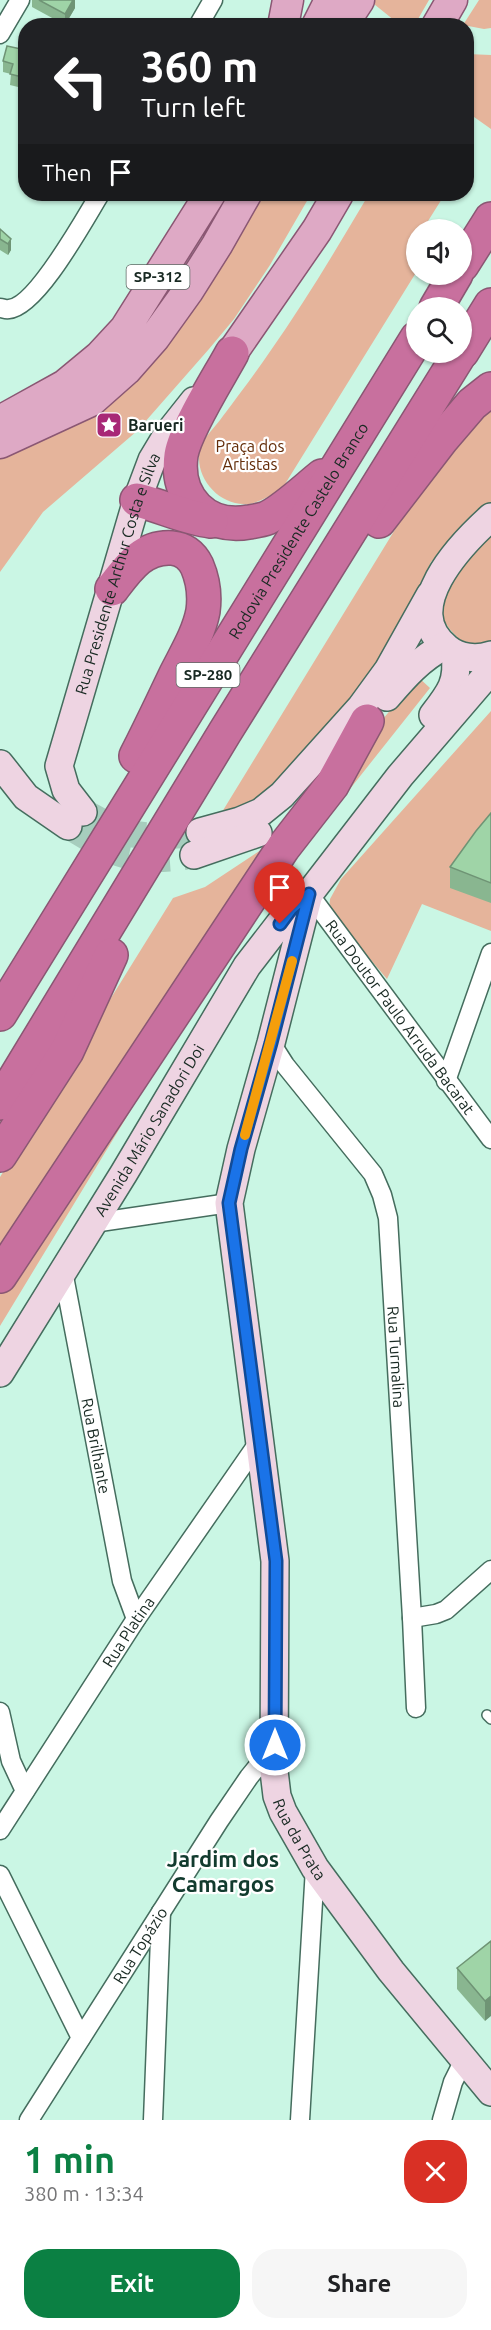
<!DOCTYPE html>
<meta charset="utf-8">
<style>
:root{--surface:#fff;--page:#f6f6f6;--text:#202124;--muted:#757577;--accent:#0b8043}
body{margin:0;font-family:Ubuntu,sans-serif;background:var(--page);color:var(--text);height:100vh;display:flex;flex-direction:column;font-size:22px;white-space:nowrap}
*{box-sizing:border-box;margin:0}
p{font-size:20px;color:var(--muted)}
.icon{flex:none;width:33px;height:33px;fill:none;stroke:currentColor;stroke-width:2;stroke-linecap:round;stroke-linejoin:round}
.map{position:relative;height:2120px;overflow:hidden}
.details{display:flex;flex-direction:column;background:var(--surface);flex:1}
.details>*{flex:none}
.banner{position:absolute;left:18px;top:18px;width:456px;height:183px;border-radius:24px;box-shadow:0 2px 4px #0004;background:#202124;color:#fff;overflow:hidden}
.controls{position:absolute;left:406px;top:219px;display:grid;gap:12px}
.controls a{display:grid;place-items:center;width:66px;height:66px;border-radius:50%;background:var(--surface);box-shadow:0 2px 4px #0004;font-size:30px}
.pin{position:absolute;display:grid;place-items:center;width:51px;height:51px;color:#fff;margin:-62px -26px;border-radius:50% 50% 50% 0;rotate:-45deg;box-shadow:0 0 6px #0007}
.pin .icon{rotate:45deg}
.me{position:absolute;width:66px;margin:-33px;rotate:0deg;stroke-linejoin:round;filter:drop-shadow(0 0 4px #0008)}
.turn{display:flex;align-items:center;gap:21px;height:126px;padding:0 24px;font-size:27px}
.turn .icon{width:78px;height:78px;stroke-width:2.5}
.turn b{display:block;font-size:42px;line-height:51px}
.then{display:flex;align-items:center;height:57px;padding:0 24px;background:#0003;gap:12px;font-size:22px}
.round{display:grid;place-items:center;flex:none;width:63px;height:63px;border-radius:24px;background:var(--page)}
.summary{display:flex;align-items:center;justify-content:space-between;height:102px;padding:0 24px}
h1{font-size:36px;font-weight:600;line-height:45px;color:var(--accent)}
.primary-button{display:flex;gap:12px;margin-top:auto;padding:12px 24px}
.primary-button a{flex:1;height:69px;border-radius:24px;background:var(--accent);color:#fff;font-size:24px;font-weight:600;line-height:69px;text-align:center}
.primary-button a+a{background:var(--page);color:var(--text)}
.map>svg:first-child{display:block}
.green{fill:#e5b49b}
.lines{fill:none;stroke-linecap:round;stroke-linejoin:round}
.secondary-tunnel{stroke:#a6cdbd;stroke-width:27;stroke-dasharray:27 14;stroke-linecap:butt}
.lane-casing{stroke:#456d5e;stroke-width:12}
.street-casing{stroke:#456d5e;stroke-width:21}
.secondary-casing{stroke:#456d5e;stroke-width:30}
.primary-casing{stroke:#8a5773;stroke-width:33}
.highway-casing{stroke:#8a5773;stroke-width:36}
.lane{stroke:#fff;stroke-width:9}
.street{stroke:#fff;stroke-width:18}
.secondary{stroke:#eed4e2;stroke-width:27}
.primary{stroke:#dea9c5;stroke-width:30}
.highway{stroke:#c8709e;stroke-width:33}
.wall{fill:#89b690}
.shaded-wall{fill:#6f9475}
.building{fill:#9fd4a7;stroke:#6f9475;stroke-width:1.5}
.route-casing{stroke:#114b97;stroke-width:15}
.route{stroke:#1a73e8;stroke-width:10}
.slow{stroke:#f59e0b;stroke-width:10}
.labels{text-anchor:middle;stroke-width:4.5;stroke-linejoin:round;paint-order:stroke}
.shield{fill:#fff;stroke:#5d6964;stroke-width:1.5}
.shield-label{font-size:15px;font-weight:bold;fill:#182922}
.poi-label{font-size:16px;font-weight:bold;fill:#182922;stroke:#fff;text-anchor:start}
.park-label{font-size:16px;fill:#632c08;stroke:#fff}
.street-label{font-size:16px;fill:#182922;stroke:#fff}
.district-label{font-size:22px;font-weight:bold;fill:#123b2e;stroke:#fff}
</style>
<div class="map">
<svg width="491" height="2120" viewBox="0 0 491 2120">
<rect width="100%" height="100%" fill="#caf6e4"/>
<path class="green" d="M369 0H429L414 26 400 25Z
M479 0H491V28L484 29 463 25Z
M467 54 491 55V129L467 112Z
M225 194H311L270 265 234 319 209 349 137 431 43 512 0 572V455L116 371 183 280Z
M369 194H445L423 229 417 230V271L282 489C271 495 256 505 244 504 214 504 189 469 203 442 208 433 217 425 223 416 238 396 254 375 269 353 305 302 337 248 369 194Z
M491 403V503L474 514 431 562 413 600 381 655 341 715 262 804 229 815 222 812 418 492Z
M491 534V644C479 647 466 646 457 637 448 628 440 618 440 605 440 588 479 547 491 534Z
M418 677 430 688 246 920 0 1326V1177L173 898 205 887 267 846 322 792Z
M491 711V931L422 904 387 979 329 911 330 899 341 879Z"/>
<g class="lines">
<path class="secondary-tunnel" d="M83 812C96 818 108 827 121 831 146 839 174 836 200 832
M68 826C84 834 101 847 119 853 143 861 169 859 194 855"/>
<g class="lane-casing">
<path id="lane" d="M487 1715 491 1719"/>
</g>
<g class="street-casing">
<g id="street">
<path d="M198 26 213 0"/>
<path d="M0 34 20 0"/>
<path d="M0 308C3 308 6 310 9 309 37 307 85 218 100 194"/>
<path id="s1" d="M309 894 491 1139"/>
<path id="s2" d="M271 1043 285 1065 373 1174 382 1195 388 1218 412 1618 416 1708"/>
<path d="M446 1081 491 953"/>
<path d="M93 1223 229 1203"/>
<path id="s3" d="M63 1271 122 1581 136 1619"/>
<path d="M412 1618 436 1614 446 1610 491 1570"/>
<path d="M0 1712 11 1761 25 1791"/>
<path id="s4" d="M0 1830 136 1619 261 1439"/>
<path d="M0 1875 81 2038"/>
<path id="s5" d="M29 2120 219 1821 249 1777 275 1745"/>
<path d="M153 2120 161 1912"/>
<path d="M300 2120 315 1868"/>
<path d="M442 2120 453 2082 464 2060"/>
</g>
</g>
<g class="secondary-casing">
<g id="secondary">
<path d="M491 517C460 545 398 609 447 648 459 658 476 660 491 655"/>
<path d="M387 697C405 676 420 659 444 646"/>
<path d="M433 715C450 693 459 682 455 654"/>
<path d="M0 764 26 797 68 826"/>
<path id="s6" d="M83 812 66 790 59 766 137 500 152 460 167 435 194 401"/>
<path d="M200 832 240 821 261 812 282 795 361 707 388 670 430 595"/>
<path d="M194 855 258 833"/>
<path id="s7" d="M309 894 271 1043 241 1149 229 1203 275 1561 274 1771 277 1796 283 1812 315 1868 391 1971 491 2092"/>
<path id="s8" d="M0 1373 124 1173 247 966 291 909 309 894 400 776 491 670"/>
</g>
</g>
<g class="primary-casing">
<path id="primary" d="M283 26 288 0
M317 26 330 0
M342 26 359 0
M437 26 452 0
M232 353 317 230 338 194
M0 421 65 385 100 356 125 329 210 194
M0 443 91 401 126 370 155 337 188 291 217 245 246 194"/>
</g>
<g class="highway-casing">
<g id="highway">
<path d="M462 265 491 219"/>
<path d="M436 308 456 274"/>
<path d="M462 352 491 305"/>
<path d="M232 353C219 377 185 430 181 455 175 498 206 530 249 522 255 521 262 520 267 518 284 510 307 488 322 476"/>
<path d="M137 500C162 506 185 518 211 521"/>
<path d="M379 521 442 439 472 404 491 389"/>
<path d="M112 589C128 568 143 546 172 548 184 549 192 556 197 566 203 580 205 596 203 611 199 633 186 654 176 674 163 701 150 729 136 756"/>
<path id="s9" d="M0 1014 417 338"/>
<path d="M0 1103 225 732 461 352"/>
<path d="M0 1155 67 1051 111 955"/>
<path d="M0 1276 283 848 332 785 367 721"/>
</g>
</g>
<use href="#lane" class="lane"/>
<use href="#street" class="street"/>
<use href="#secondary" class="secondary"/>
<use href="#primary" class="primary"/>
<use href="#highway" class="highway"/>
</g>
<path class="wall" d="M32 0H75V8L65 25 32 7Z
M26 50V89L10 85 11 74 3 72V61Z
M0 229 11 250 8 255 0 250Z
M491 813V903L450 888V867Z
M491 1941 485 2021 457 1989V1968Z"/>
<path class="shaded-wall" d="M73 0H75V8L65 25V14Z
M11 239V250L8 255V244Z
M491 1996V2016L485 2021V2001Z"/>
<path class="building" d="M39 0H73L65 14Z
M7 46 26 50V78L10 74 13 64 3 61Z
M0 229 11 239 8 244 0 239Z
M491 813V883L450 867 476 831Z
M491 1941V1996L485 2001 457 1968Z"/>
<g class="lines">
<g class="route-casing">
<path id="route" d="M275 1745 276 1561 229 1203 241 1149 271 1043 309 894 291 909 280 924"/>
</g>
<use href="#route" class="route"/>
<path class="slow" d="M245 1135 292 961"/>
</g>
<defs>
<g id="sight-square" transform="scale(1.35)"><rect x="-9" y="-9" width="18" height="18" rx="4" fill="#a82776" stroke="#fff"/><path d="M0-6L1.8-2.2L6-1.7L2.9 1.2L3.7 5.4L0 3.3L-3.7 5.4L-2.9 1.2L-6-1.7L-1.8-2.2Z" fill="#fff"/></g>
</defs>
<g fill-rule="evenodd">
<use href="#sight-square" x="109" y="425"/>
</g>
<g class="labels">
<g class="shield">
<rect x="126.5" y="265" width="63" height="24" rx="4.5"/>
<rect x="176.5" y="663" width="63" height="24" rx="4.5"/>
</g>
<g class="shield-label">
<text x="158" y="282">SP-312</text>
<text x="208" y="680">SP-280</text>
</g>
<g class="poi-label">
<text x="128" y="431">Barueri</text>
</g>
<g class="park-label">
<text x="250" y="452">Praça dos<tspan x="250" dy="18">Artistas</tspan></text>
</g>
<g class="street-label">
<text dy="6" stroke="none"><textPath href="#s9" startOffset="568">Rodovia Presidente Castelo Branco</textPath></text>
<text dy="6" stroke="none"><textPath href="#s6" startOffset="254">Rua Presidente Arthur Costa e Silva</textPath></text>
<text dy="6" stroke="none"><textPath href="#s1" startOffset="153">Rua Doutor Paulo Arruda Bacarat</textPath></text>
<text dy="6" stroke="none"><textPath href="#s8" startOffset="285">Avenida Mário Sanadori Doi</textPath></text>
<text dy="6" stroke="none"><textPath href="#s2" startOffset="352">Rua Turmalina</textPath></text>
<text dy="6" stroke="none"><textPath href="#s3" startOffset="178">Rua Brilhante</textPath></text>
<text dy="6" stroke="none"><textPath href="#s4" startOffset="236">Rua Platina</textPath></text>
<text dy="6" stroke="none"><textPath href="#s7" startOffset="964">Rua da Prata</textPath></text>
<text dy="6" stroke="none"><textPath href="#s5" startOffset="207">Rua Topázio</textPath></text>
</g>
<g class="district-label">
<text x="223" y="1867">Jardim dos<tspan x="223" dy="25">Camargos</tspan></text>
</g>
</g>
</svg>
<div class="controls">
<a><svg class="icon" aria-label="sound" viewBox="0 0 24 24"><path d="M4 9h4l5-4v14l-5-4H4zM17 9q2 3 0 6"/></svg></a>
<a><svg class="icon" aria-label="search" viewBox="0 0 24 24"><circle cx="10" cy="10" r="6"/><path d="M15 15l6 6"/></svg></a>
</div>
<div class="pin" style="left:280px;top:924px;background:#d93025"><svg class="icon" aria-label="arrive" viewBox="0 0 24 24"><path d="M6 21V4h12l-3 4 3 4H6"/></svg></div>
<svg class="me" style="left:275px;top:1745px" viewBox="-20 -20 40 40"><circle r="17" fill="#1a73e8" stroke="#fff" stroke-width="3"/><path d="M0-11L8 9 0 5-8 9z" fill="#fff"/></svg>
<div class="banner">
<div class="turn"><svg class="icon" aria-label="left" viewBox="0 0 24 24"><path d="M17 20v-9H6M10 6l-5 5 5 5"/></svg><div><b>360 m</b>Turn left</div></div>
<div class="then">Then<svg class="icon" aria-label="arrive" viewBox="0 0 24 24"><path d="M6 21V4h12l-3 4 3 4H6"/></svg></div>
</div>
</div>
<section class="details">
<div class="summary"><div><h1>1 min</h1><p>380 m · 13:34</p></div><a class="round" style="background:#d93025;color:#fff"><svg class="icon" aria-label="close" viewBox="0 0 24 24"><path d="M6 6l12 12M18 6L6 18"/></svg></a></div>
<div class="primary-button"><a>Exit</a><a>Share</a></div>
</section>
